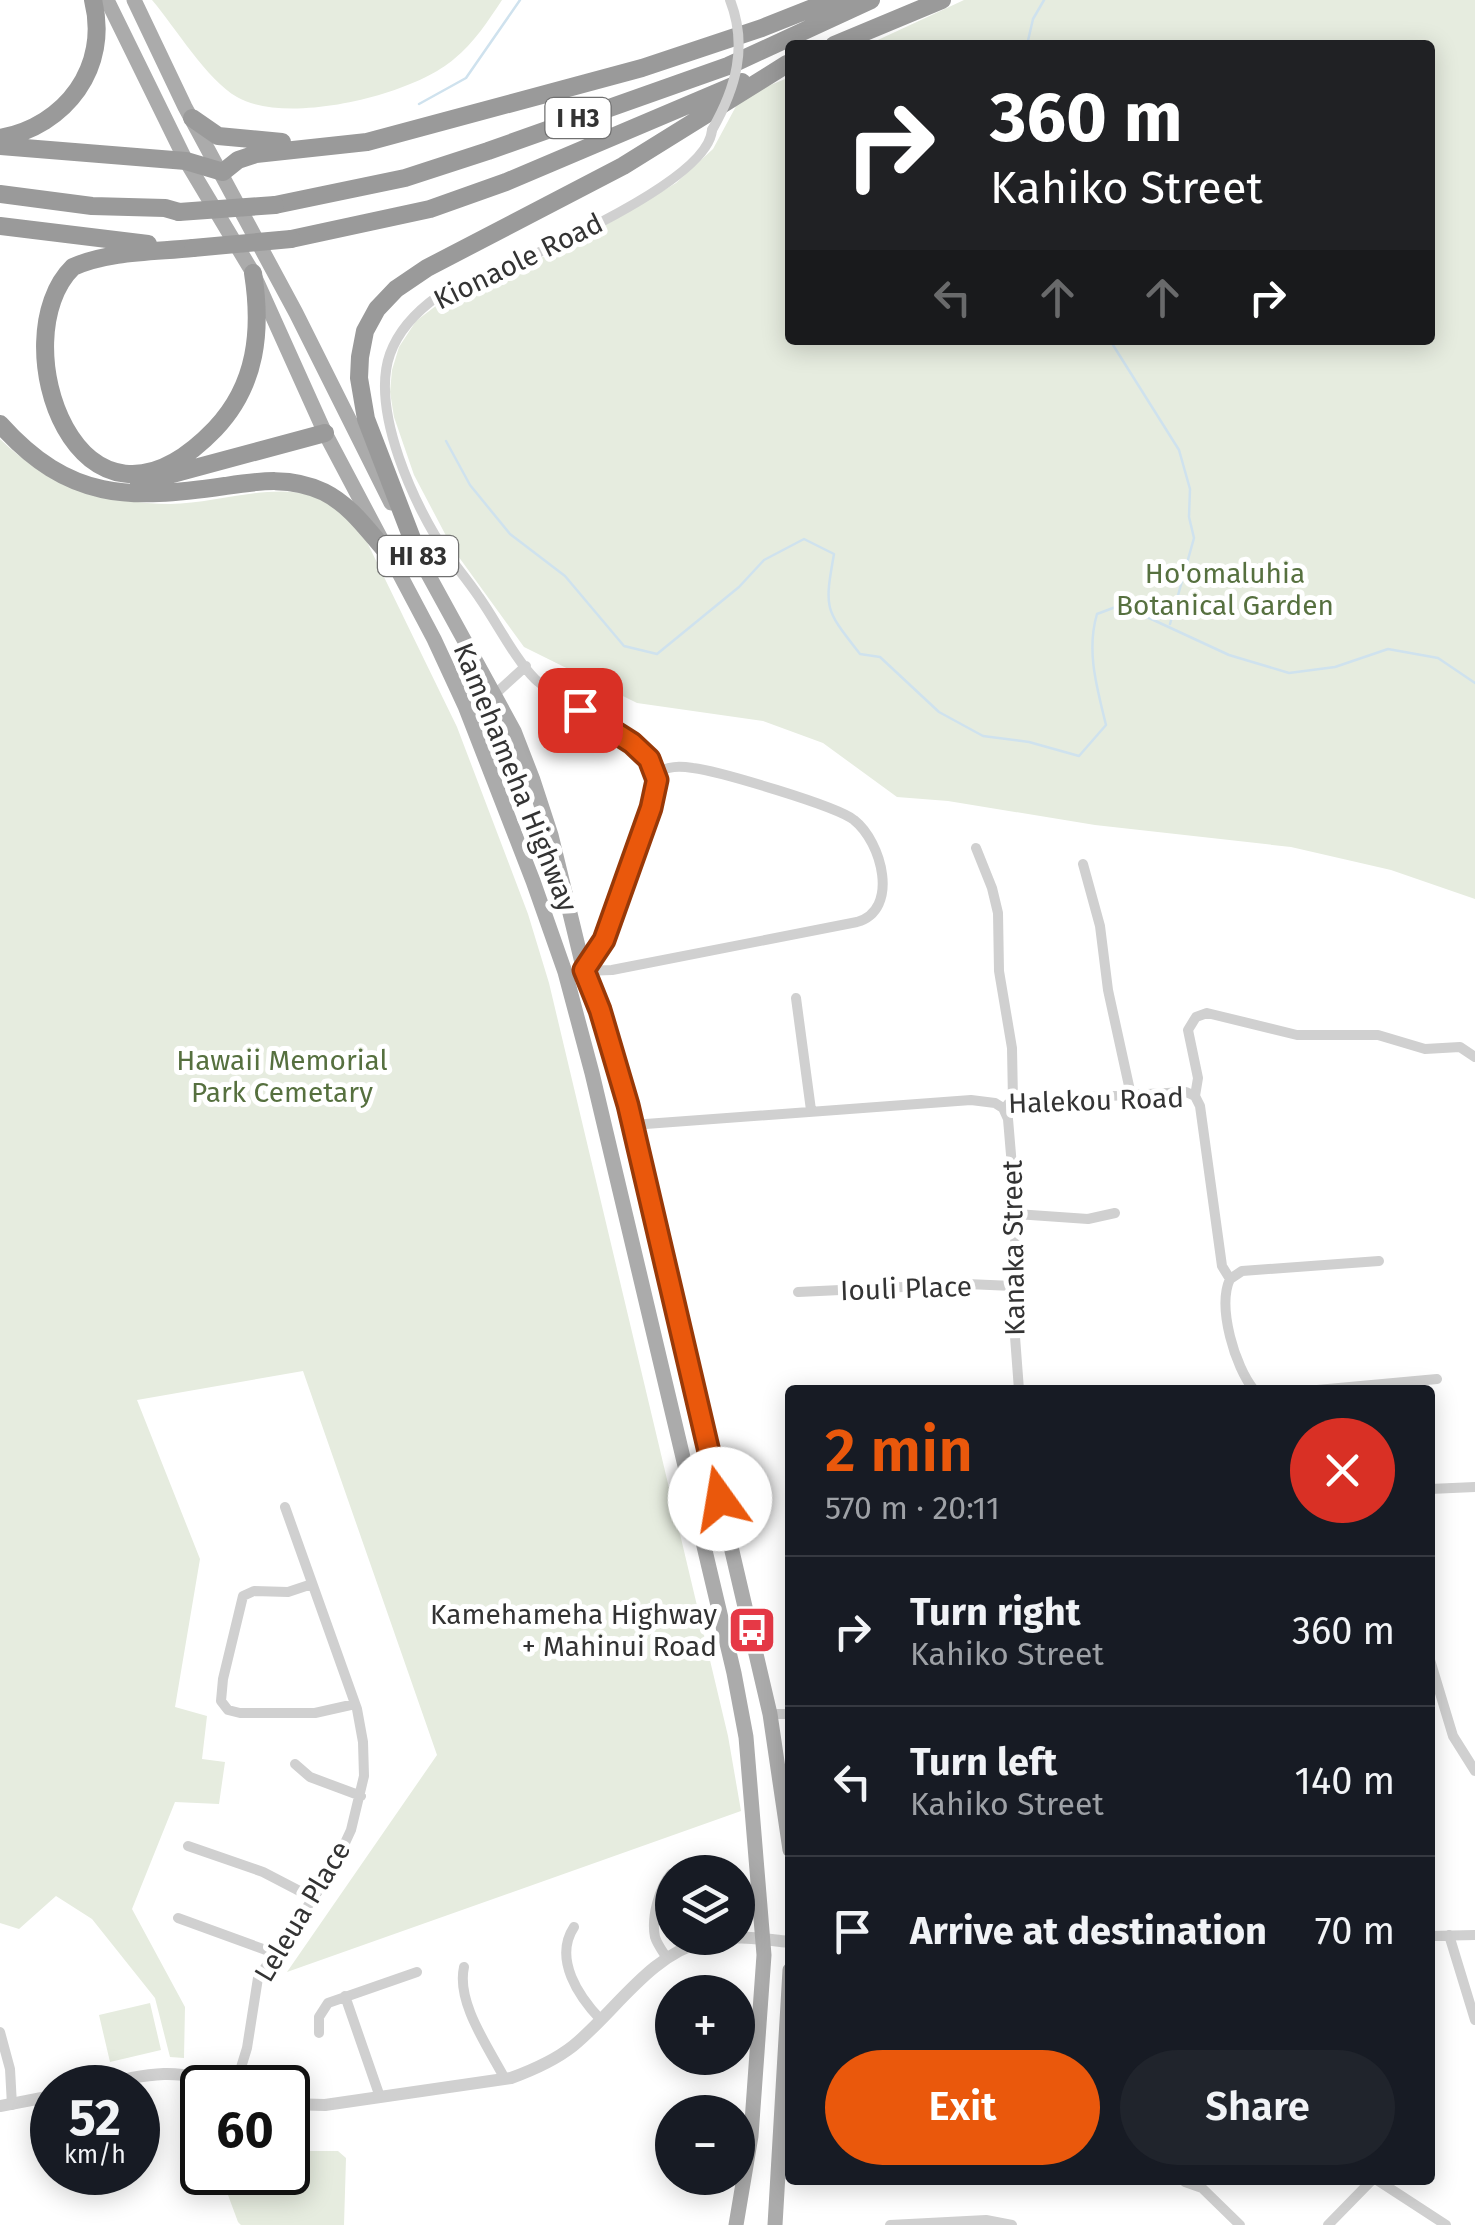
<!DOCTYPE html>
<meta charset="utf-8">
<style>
:root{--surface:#171b24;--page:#20242c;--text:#f1f3f6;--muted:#9ea1a6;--line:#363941;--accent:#ea580c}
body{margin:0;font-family:"Fira Sans",sans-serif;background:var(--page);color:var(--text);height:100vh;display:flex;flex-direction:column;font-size:38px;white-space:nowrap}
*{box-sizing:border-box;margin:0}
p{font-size:32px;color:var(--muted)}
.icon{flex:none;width:55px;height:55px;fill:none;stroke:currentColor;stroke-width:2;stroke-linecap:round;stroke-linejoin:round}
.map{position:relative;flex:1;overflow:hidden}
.drawer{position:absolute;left:785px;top:1385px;width:650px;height:800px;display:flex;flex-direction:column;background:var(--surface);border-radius:10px;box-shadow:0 5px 25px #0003}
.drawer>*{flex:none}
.banner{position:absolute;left:785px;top:40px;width:650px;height:305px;border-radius:10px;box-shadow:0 5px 25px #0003;background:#202124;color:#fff;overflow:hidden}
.fabs{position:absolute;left:655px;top:1855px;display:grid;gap:20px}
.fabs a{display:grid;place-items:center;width:100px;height:100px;border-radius:50%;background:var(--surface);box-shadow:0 5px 25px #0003;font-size:50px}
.speed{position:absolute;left:30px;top:2065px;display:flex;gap:20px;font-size:50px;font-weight:700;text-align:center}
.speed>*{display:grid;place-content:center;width:130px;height:130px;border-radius:50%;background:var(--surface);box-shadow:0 5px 25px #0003;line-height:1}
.speed small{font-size:25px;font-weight:400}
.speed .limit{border:5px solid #111;border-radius:15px;background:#fff;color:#111}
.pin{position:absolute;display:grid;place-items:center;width:85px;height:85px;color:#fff;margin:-42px;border-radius:20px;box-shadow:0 5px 15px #0006}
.me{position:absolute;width:110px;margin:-55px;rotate:347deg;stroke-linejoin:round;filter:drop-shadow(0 0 8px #0008)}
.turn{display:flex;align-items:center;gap:35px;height:210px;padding:0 40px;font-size:45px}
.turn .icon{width:130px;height:130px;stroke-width:2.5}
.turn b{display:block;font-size:70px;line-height:85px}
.lanes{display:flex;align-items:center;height:95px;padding:0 40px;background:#0003;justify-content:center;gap:50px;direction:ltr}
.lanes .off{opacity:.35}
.round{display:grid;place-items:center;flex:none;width:105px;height:105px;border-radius:52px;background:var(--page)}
.summary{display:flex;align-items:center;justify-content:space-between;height:170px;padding:0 40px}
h1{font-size:60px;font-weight:600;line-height:75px;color:var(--accent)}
.action{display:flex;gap:20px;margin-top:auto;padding:20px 40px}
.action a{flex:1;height:115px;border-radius:60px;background:var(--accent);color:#fff;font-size:40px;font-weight:600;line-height:115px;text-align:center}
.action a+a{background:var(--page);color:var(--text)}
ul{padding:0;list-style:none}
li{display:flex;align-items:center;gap:30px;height:150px;padding:0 40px;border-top:2px solid var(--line)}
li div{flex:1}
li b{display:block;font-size:38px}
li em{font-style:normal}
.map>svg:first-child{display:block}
.green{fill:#e6ecdf}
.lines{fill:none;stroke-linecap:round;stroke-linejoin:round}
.stream{stroke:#cfe2ee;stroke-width:2.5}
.minor{stroke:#d0d0d0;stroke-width:10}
.tertiary{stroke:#d0d0d0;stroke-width:12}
.primary{stroke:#ababab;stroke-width:15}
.motorway{stroke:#9a9a9a;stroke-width:18}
.minor-bridge{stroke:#d0d0d0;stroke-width:10}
.motorway-bridge{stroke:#9a9a9a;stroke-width:18}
.route-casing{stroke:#983908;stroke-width:25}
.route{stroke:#ea580c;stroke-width:18}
.labels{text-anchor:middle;stroke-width:10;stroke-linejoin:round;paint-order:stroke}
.shield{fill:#fff;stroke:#707070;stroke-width:2.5}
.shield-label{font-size:25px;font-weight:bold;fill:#333}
.street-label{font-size:28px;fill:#333;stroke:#fff}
.park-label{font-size:28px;fill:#56703f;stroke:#fff}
.poi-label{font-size:28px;fill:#333;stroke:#fff;text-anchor:end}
</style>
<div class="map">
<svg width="1475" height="2225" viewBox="0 0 1475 2225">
<rect width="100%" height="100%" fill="#fff"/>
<path class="green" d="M152 0H502C488 21 474 43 454 59 413 95 287 126 237 97 207 80 175 27 152 0Z
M964 0H1475V899L1391 870 1291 847 1095 825 948 801 897 797 823 743 763 721 637 703 524 647 453 549 414 475 394 417 390 392 392 370 399 347 416 321 441 302 579 241 676 183 713 149 741 97 790 77V340H1430V45H867Z
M0 439C43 482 109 504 170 504 242 503 318 459 367 542L457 727 528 914 549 983 728 1736 741 1811 287 1972 437 1755 303 1371 137 1400 200 1559 175 1707 207 1716 202 1759 225 1762 219 1804 175 1802 132 1909 185 2007 184 2058 170 2057 155 1998 92 1919 56 1896 19 1929 0 1923Z
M150 2003 161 2050 110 2062 99 2015Z
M288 2151H338L346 2158 344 2225H241L238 2222 228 2195 227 2173 288 2172Z"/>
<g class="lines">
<path class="stream" d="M1027 45 1033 19 1044 0
M419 104 466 78 520 0
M1113 340V345L1179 450 1190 489 1189 517 1194 538 1170 624
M446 441 470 485 510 534 565 576 624 646 657 654 739 587 764 560 804 539 834 554C824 610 825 609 860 654L880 657 939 712 983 736 1029 742 1079 756 1106 725C1097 688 1086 651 1097 614L1121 605 1229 655 1289 673 1335 667 1388 649 1438 658 1475 683"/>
<path class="minor" d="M493 696 526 666
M976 848 992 888 998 913 999 971 1012 1048 1013 1101
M1083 864 1100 926 1108 990 1131 1095
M584 970C591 959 600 949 605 938 616 913 658 800 657 778 654 740 562 705 535 679 515 659 496 621 479 597 469 582 458 569 447 554 415 508 370 410 390 354 399 329 417 311 438 296 491 274 708 187 712 130
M584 971 612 970 857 922C900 910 882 842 854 820 837 806 718 771 693 768 679 766 668 766 656 773
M796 998 811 1110
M1195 1096 1198 1078 1188 1030 1196 1017 1207 1013 1297 1035H1378L1425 1049 1460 1047 1475 1057
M1195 1096 1200 1106 1222 1266 1230 1279C1217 1307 1235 1367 1254 1390
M1008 1104 1013 1101 1186 1092 1195 1096
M1003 1108 1008 1119 1016 1214 1013 1310 1019 1390
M632 1125 971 1100 995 1103 1003 1108
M1016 1214 1088 1219 1115 1213
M1230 1279 1242 1271 1379 1261
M798 1292 967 1284 1013 1286
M1317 1390 1437 1379
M1430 1489 1475 1487
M312 1584 288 1592 254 1591 243 1596 223 1679 221 1701 228 1710 240 1713H315L355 1704
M1430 1660 1453 1736 1475 1771
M770 1714H790
M295 1764 310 1777 361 1796
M188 1846 263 1872 313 1898
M178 1918 274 1953
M574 1927C553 1959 579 1997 601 2020
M1449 1935 1475 2020
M1430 1936 1475 1935
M667 1958C663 1952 657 1944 655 1937 651 1918 659 1888 671 1874
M464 1967C456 2003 489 2048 505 2079
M345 1996 380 2097
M0 2032 10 2069 12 2105
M319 2033V2017L328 2003 417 1972
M235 2087 247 2048 258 1978 332 1871 351 1830 364 1776 363 1742 357 1709 285 1507
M1377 2180 1446 2225
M1185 2182 1202 2188 1240 2225
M890 2225 986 2220 1012 2225
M1328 2225 1372 2180"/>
<path class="tertiary" d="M89 2088C150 2073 174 2066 236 2088
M288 2104 325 2105 511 2078C533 2070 554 2061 573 2046 615 2012 650 1954 705 1941 733 1934 762 1939 790 1942
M0 2106 52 2096"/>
<path class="primary" d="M107 0 186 161 253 273 325 433 434 639 465 706 533 881 565 972 592 1073 734 1673 746 1737 764 1955 751 2136 736 2225
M134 0 185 107 296 313 391 503
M417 554 514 731 533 780 551 835 584 971 600 1010 628 1105 770 1714 790 1850
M775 2225 790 1970"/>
<path class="motorway" d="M834 45 942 0
M192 118 218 136 282 142
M0 138C66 126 110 67 93 0
M0 146 186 161 223 172 238 160 256 154 367 142 642 68 762 28 815 7 848 0
M0 194 92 206 165 208 179 212
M275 205 405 178 488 151 728 66 871 0
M0 226 148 244
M291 239 430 209 506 182 742 82
M193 248C154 252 109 251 73 267 0 338 78 571 215 429 257 385 262 330 253 273
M0 424C69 501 129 500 225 486 259 481 291 476 324 492 350 505 366 528 385 550
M139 483 325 433
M421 562 366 419 359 378 360 357 365 331 377 309 396 289 427 268 623 166 787 64"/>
<path class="minor-bridge" d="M712 130C736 88 748 46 730 0"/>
<path class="motorway-bridge" d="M179 212 275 205
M193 248 291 239"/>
</g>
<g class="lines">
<g class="route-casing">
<path id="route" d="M580 710 632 743 649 759 657 780 651 808 604 940 584 970 600 1010 628 1105 720 1499"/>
</g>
<use href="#route" class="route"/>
</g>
<defs>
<g id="bus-square" transform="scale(2.5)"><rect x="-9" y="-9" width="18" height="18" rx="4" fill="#e63946" stroke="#fff"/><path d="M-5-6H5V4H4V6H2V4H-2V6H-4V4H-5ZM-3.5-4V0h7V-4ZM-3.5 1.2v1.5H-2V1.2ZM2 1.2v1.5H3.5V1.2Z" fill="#fff"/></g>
</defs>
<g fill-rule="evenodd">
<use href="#bus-square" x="752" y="1630"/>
</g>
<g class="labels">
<g class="shield">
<rect x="545.5" y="98" width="65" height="40" rx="8"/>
<rect x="378" y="536" width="80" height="40" rx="8"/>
</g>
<g class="shield-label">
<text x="578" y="127">I H3</text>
<text x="418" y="565">HI 83</text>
</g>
<g class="street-label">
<text transform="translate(518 261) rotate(-26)" y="10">Kionaole Road</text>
<text transform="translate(516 777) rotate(68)" y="10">Kamehameha Highway</text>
<text transform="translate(1096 1100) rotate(-2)" y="10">Halekou Road</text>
<text transform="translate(1013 1248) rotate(-91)" y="10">Kanaka Street</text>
<text transform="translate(906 1288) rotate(-2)" y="10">Iouli Place</text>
<text transform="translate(302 1911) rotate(-59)" y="10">Leleua Place</text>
</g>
<g class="park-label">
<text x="1225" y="583">Ho'omaluhia<tspan x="1225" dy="32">Botanical Garden</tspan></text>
<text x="282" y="1070">Hawaii Memorial<tspan x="282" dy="32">Park Cemetary</tspan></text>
</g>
<g class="poi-label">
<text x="717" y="1624">Kamehameha Highway<tspan x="717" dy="32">+ Mahinui Road</tspan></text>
</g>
</g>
</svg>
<div class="fabs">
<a><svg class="icon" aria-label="layers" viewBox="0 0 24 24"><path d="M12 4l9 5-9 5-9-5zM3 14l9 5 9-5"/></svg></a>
<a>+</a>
<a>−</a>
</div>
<div class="speed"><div>52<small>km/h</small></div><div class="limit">60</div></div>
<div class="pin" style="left:580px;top:710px;background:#d93025"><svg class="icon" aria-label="arrive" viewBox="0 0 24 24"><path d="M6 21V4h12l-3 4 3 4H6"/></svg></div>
<svg class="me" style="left:720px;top:1499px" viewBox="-20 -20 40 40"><circle r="19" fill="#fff"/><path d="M0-13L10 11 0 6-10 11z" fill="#ea580c"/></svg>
<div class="banner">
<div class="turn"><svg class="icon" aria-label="right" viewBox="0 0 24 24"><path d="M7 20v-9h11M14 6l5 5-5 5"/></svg><div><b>360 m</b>Kahiko Street</div></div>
<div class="lanes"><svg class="icon off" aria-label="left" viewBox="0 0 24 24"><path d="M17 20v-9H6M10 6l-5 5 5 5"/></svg><svg class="icon off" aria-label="ahead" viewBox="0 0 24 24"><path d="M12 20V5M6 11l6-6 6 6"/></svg><svg class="icon off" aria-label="ahead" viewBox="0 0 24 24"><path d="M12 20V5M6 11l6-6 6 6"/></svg><svg class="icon" aria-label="right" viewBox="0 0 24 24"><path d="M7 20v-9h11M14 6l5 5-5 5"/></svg></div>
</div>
<section class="drawer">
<div class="summary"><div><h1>2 min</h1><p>570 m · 20:11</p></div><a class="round" style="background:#d93025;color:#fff"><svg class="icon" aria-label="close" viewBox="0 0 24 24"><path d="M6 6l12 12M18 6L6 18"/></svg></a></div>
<ul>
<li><svg class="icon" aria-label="right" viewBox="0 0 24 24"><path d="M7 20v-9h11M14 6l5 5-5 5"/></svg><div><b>Turn right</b><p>Kahiko Street</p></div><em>360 m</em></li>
<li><svg class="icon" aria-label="left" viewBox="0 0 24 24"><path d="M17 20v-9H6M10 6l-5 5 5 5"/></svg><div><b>Turn left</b><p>Kahiko Street</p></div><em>140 m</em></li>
<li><svg class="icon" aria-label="arrive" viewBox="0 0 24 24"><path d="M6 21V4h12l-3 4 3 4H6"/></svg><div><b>Arrive at destination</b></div><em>70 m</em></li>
</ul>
<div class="action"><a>Exit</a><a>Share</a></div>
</section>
</div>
